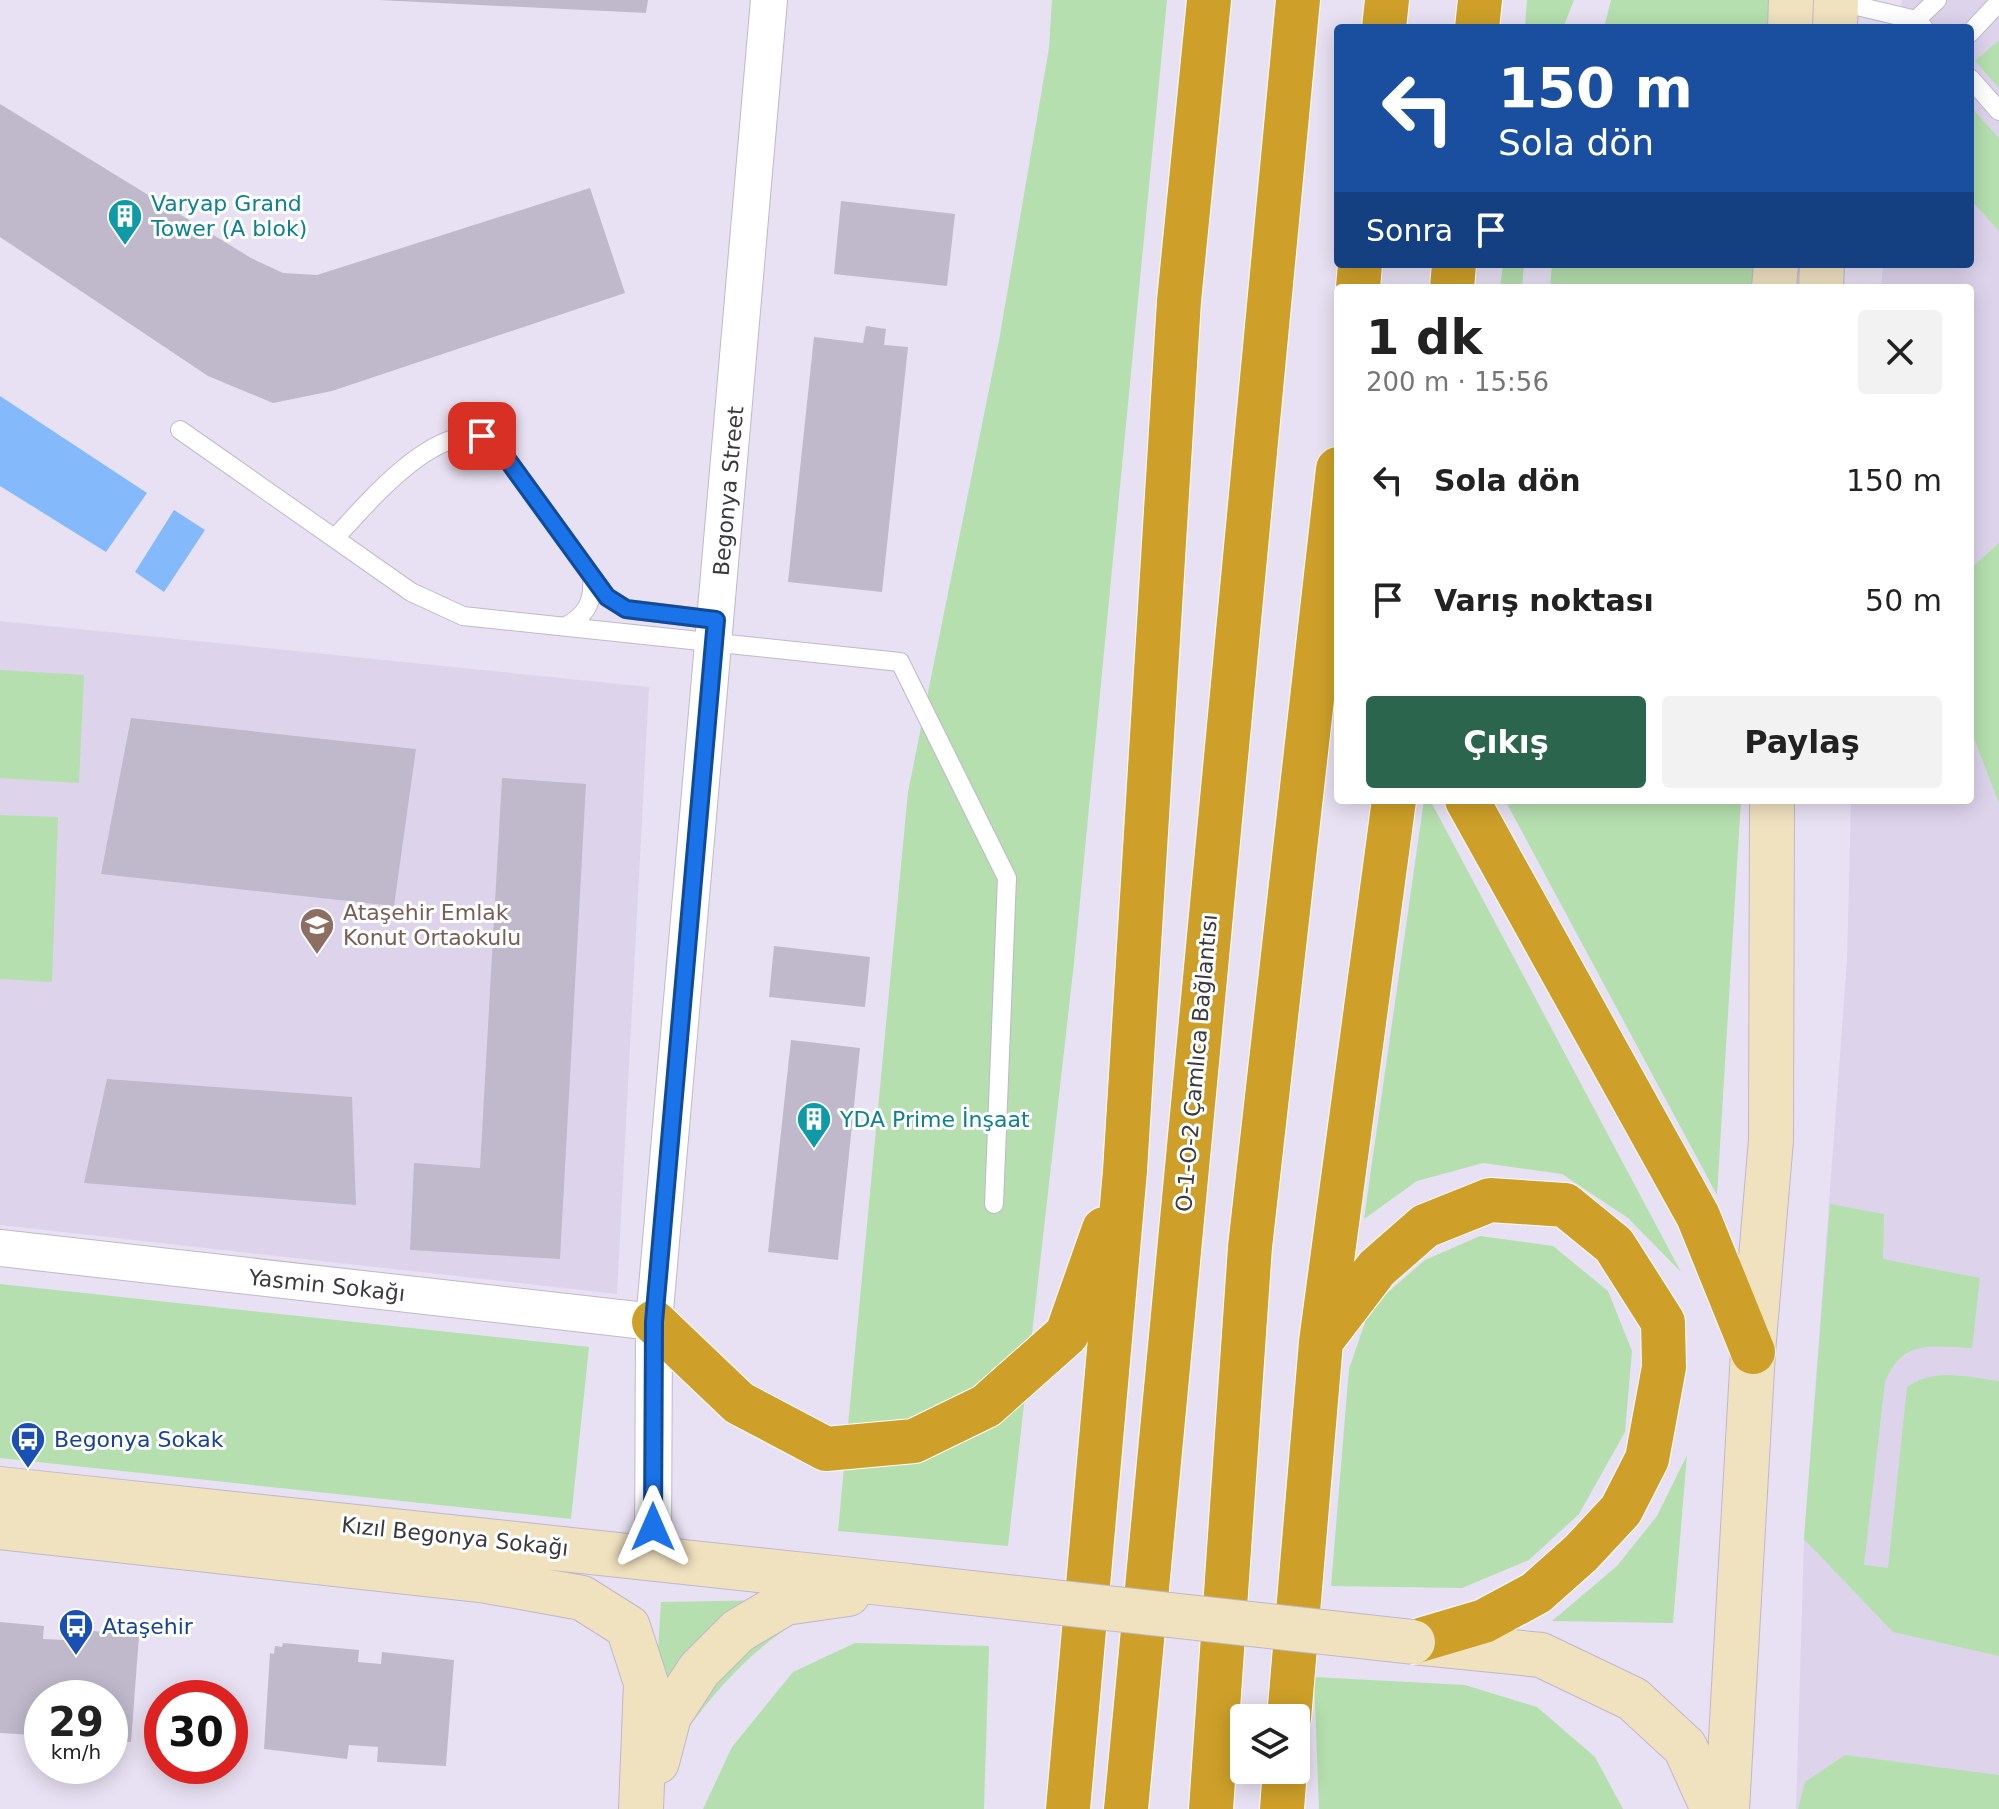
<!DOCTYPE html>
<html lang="tr">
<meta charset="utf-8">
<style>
:root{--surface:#fff;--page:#f2f2f2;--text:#222;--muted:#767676;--accent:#2c654d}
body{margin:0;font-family:"DejaVu Sans",sans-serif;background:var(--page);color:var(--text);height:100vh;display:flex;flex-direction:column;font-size:30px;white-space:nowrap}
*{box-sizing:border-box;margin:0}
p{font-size:26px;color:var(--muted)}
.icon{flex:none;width:44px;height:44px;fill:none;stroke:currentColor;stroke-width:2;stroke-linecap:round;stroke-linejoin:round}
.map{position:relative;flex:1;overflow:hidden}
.side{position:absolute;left:1334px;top:284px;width:640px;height:520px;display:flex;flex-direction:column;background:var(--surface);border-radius:8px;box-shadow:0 4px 20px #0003}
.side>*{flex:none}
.hud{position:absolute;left:1334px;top:24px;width:640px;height:244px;border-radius:8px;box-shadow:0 4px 20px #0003;background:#1a4fa0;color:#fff;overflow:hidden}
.controls{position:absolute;left:1230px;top:1704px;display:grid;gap:16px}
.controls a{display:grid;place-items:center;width:80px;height:80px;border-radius:8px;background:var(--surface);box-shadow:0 4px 20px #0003;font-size:40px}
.speed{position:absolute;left:24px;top:1680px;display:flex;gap:16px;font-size:40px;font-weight:700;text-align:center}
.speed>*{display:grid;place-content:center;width:104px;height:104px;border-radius:50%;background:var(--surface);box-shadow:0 4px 20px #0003;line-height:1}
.speed small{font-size:20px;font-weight:400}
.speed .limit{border:12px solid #d22;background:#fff;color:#111}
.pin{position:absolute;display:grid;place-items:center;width:68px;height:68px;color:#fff;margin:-34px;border-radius:16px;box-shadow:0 4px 12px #0006}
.me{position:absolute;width:88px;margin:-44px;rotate:0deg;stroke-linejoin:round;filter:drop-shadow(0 0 6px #0008)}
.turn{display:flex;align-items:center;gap:28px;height:168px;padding:0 32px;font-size:36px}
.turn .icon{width:104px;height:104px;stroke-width:2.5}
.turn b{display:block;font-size:56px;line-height:68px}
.then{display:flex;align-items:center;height:76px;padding:0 32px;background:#0003;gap:16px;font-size:30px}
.round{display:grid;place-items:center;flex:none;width:84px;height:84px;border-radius:8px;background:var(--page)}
.overview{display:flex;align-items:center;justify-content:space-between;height:136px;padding:0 32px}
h1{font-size:48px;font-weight:700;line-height:60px}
.button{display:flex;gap:16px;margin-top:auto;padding:16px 32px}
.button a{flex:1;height:92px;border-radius:8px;background:var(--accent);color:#fff;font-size:32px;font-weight:700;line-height:92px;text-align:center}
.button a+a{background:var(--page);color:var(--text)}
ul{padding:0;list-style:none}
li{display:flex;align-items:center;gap:24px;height:120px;padding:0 32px}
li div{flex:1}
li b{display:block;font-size:30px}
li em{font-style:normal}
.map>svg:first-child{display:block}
.built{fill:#ddd4ec}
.green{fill:#b5dfae}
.water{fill:#84bafb}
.building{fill:#bfb9cb}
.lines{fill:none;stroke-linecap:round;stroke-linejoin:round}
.lane-casing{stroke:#bfb8ca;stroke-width:20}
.street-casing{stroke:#bfb8ca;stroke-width:38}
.secondary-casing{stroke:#bfb8ca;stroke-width:46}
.highway-casing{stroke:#fff;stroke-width:46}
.lane{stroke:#fff;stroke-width:18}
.street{stroke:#fff;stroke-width:36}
.secondary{stroke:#f0e2bf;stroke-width:44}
.highway{stroke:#cea029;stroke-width:44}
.secondary-bridge-casing{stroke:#bfb8ca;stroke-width:46;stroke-linecap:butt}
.secondary-bridge{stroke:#f0e2bf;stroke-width:44}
.route-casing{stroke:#114b97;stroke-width:20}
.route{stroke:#1a73e8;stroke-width:14}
.labels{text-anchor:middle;stroke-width:6;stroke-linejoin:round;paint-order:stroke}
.culture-label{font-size:22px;fill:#0d838f;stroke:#fff;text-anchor:start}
.street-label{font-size:22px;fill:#3b3940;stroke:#fff}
.education-label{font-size:22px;fill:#785e54;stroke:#fff;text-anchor:start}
.transit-label{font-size:22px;fill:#164399;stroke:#fff;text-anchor:start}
</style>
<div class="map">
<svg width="1999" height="1809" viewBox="0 0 1999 1809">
<rect width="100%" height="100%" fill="#e8e1f3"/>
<path class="built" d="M1902 0H1999V1809H1796L1804 1539 1847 960 1851 800H1970V288H1881L1883 264H1970V28H1898Z
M0 621 649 687 617 1294 0 1225Z"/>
<path class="green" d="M1052 0H1167L1074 963 1008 1546 838 1531 908 792 1000 335 1049 48Z
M1527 0H1574L1563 28H1525Z
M1611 0H1777L1775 28H1604Z
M1999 40V88L1975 61Z
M1970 106 1999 138V231L1970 199Z
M1503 264H1524L1522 288H1500Z
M1552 264H1757L1755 288H1550Z
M1999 543V803L1970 728V569Z
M0 670 84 675 79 783 0 778Z
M1424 800H1430L1681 1272 1628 1218 1562 1174 1483 1163 1417 1181 1364 1219Z
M1505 800H1741L1717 1195Z
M0 815 58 817 52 982 0 979Z
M1830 1204 1884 1214 1883 1259 1980 1278 1972 1348C1931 1347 1903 1338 1885 1382L1864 1565 1888 1568 1907 1387C1935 1367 1966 1377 1999 1381V1656L1893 1632 1804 1539Z
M1480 1236 1553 1246 1608 1291 1632 1351 1625 1432 1579 1514 1529 1560 1462 1588 1331 1586 1349 1369 1370 1308 1425 1260Z
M0 1284 589 1347 571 1519 0 1458Z
M1687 1455 1673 1623 1552 1621 1617 1566 1657 1516Z
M837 1599C818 1610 797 1621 779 1634 727 1671 676 1737 649 1794L661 1602Z
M855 1643 989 1646 984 1809H703L732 1747 793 1672Z
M1314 1677 1465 1685 1537 1707 1595 1757 1623 1809H1319Z
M1845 1755 1999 1775V1809H1798L1805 1782Z"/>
<path class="water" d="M0 396 147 493 106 552 0 486Z
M174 510 205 530 164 592 135 572Z"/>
<path class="building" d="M378 0H648L646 13Z
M0 104 251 258 283 273 317 275 590 188 625 293 332 391 273 403 208 376 0 237Z
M841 201 955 214 947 286 834 274Z
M866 326 886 329 884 345 908 347 882 592 788 582 814 337 863 343Z
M131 718 416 749 394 906 101 874Z
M502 778 586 784 560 1259 410 1250 414 1163 480 1168Z
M774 946 870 957 865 1007 769 997Z
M791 1040 860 1048 838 1260 768 1252Z
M107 1079 352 1097 356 1205 84 1183Z
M0 1622 44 1626 43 1639 66 1640 67 1628 139 1636 131 1742 110 1741V1698H42V1722L34 1721 33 1735 0 1733Z
M283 1643 359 1650 358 1662 381 1664 382 1652 454 1660 446 1766 377 1762 378 1747 349 1745 347 1759 264 1749 270 1653 274 1654 275 1646 282 1647Z"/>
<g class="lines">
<g class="lane-casing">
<path id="lane" d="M1836 1 1916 20 1924 28
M1916 20 1937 0
M1970 33 1999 2
M1970 78 1999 111
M180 430 411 592 463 616 900 662 1007 878 994 1204
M335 538C367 504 449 403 499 448L607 597 626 609 716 620
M566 626C586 616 594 601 592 578"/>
</g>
<g class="street-casing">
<path id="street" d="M0 1248 654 1322
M653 1556 654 1322 769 0"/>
</g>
<g class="secondary-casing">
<path id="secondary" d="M1790 28 1791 0
M1835 28 1836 0
M1774 288 1776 264
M1821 288 1822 264
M0 1489 909 1586
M0 1527 487 1581 582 1598 628 1627 646 1683 641 1809
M1413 1642 1541 1655 1633 1699 1685 1747 1713 1809
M657 1762 669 1716 699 1670 738 1631 785 1603 848 1594
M1727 1809 1753 1352 1771 1140 1772 800"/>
</g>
<g class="highway-casing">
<path id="highway" d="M1384 28 1387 0
M1477 28 1480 0
M1358 288 1360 264
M1452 288 1454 264
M1467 800 1698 1216 1753 1352
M654 1322 739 1403 826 1449 914 1441 986 1406 1067 1334 1104 1229
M1322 1340 1377 1268 1425 1226 1490 1200 1565 1205 1614 1245 1663 1322 1664 1367 1647 1459 1621 1510 1581 1553 1536 1593 1484 1621 1413 1642
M1289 1718 1321 1342 1394 800
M1068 1809 1125 1171 1179 301 1209 0
M1126 1809 1298 0
M1211 1809 1250 1247 1338 469
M1282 1809 1285 1770"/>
</g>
<use href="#lane" class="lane"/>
<use href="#street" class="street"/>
<use href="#secondary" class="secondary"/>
<use href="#highway" class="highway"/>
<g class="secondary-bridge-casing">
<path id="secondary-bridge" d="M909 1586 1413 1642"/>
</g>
<use href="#secondary-bridge" class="secondary-bridge"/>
</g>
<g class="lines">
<g class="route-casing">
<path id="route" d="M482 436 499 448 607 597 626 609 716 620 654 1322 653 1527"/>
</g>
<use href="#route" class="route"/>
</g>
<defs>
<g id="building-pin" transform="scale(1.8)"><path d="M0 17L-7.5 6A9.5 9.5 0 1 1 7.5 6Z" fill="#0f9aa8" stroke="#fff"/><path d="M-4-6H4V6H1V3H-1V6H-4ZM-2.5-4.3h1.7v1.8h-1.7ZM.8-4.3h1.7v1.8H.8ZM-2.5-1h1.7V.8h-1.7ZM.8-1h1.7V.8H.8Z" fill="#fff"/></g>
<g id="school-pin" transform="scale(1.8)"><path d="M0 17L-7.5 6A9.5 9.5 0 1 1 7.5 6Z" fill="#8d6e63" stroke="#fff"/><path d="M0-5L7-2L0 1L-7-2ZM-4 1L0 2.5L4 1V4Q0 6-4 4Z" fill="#fff"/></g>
<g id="bus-pin" transform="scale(1.8)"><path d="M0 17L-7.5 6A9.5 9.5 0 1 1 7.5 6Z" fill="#1a4fb4" stroke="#fff"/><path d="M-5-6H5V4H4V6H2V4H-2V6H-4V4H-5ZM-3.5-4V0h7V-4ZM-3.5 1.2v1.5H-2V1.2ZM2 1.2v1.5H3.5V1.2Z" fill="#fff"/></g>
</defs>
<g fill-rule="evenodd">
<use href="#building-pin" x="125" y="216"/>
<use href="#school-pin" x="317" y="925"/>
<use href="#building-pin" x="814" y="1119"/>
<use href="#bus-pin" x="28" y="1439"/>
<use href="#bus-pin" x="76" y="1626"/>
</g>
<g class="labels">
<g class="culture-label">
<text x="151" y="211">Varyap Grand<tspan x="151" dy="25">Tower (A blok)</tspan></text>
<text x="840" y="1127">YDA Prime İnşaat</text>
</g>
<g class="street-label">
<text transform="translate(728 491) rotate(-85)" y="8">Begonya Street</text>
<text transform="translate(1196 1063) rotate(-85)" y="8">O-1-O-2 Çamlıca Bağlantısı</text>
<text transform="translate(327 1285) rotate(6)" y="8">Yasmin Sokağı</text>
<text transform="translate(455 1536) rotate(6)" y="8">Kızıl Begonya Sokağı</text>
</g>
<g class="education-label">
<text x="343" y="920">Ataşehir Emlak<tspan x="343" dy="25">Konut Ortaokulu</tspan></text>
</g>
<g class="transit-label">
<text x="54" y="1447">Begonya Sokak</text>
<text x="102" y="1634">Ataşehir</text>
</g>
</g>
</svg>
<div class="controls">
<a><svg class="icon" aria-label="layers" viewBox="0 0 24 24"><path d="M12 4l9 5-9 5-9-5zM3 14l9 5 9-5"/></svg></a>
</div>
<div class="speed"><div>29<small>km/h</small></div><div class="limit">30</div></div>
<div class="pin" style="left:482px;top:436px;background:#d93025"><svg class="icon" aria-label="arrive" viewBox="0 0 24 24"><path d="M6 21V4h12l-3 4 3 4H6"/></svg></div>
<svg class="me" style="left:653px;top:1527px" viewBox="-20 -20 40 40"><path d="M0-17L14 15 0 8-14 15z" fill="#1a73e8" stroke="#fff" stroke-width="4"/></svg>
<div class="hud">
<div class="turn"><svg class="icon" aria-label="left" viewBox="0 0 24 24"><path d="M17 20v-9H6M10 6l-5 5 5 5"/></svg><div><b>150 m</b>Sola dön</div></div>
<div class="then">Sonra<svg class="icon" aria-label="arrive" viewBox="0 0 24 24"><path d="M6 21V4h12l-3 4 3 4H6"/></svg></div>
</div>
<section class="side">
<div class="overview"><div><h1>1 dk</h1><p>200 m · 15:56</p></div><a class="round"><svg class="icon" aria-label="close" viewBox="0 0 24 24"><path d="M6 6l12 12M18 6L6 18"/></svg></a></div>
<ul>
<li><svg class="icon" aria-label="left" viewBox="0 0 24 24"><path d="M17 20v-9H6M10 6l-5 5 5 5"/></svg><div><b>Sola dön</b></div><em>150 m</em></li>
<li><svg class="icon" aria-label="arrive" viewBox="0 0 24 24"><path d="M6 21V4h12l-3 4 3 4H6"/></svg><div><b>Varış noktası</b></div><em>50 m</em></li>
</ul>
<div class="button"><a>Çıkış</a><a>Paylaş</a></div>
</section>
</div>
